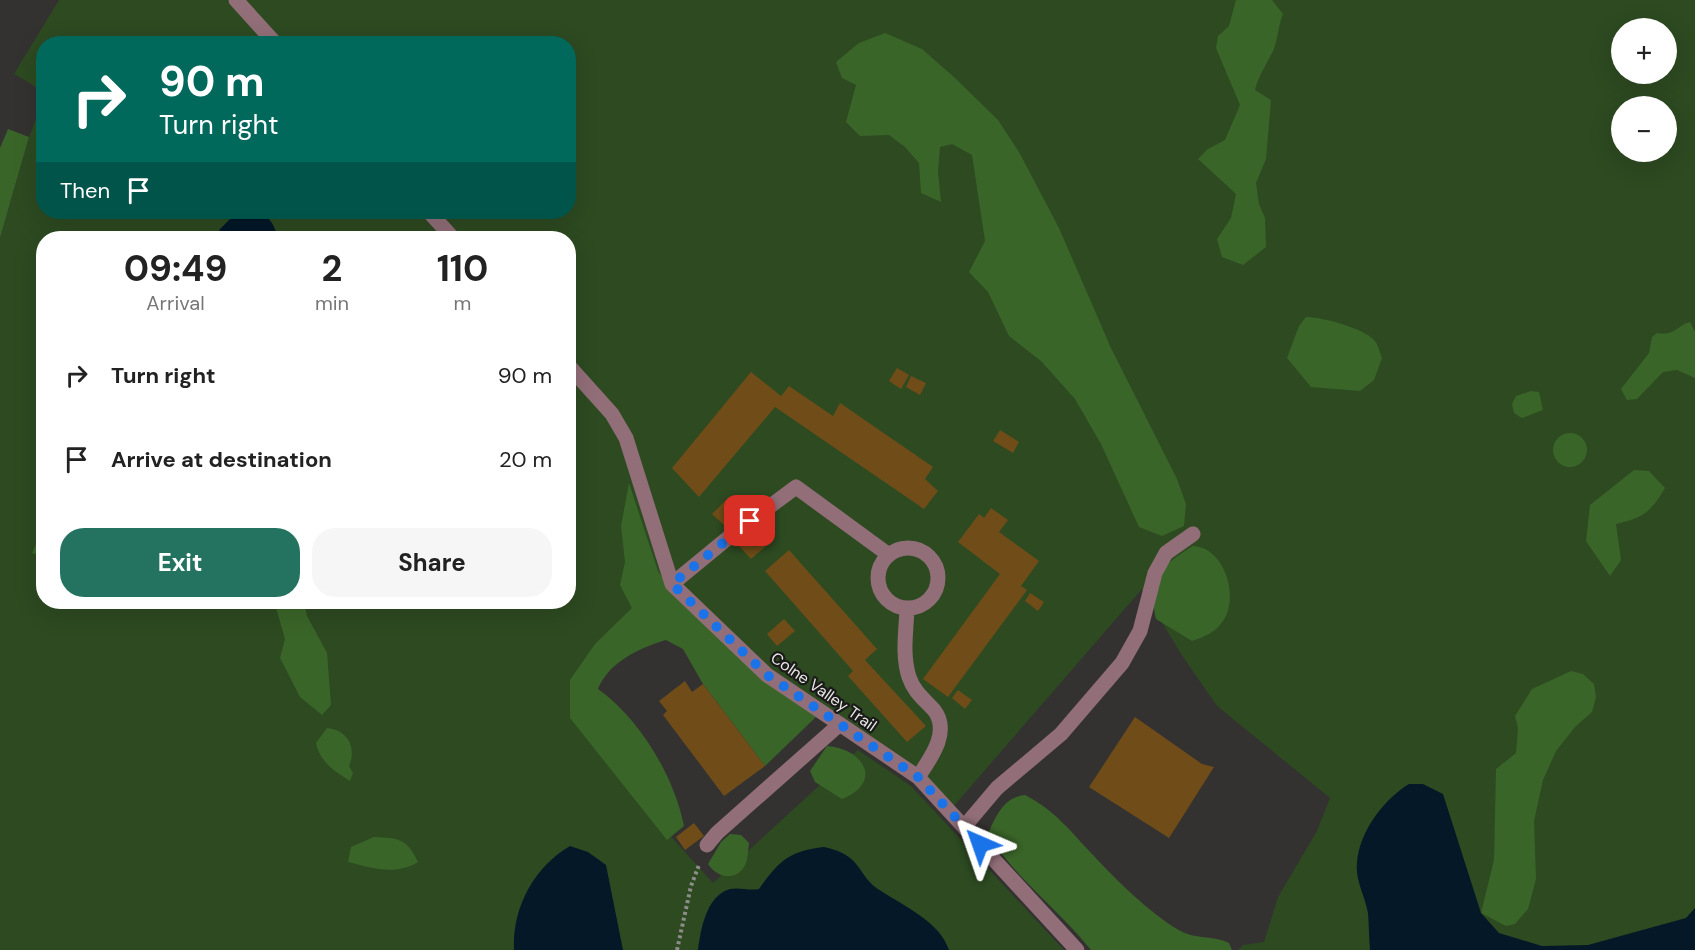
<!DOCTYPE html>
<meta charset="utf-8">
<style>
:root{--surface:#fff;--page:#f6f6f6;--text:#222;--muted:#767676;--accent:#247361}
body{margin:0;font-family:"DM Sans",sans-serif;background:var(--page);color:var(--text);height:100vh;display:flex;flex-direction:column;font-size:22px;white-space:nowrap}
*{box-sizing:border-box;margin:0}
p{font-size:20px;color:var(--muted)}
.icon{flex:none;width:33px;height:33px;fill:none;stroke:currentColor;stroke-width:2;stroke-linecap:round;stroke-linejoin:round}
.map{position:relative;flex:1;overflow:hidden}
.drawer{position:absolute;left:36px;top:231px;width:540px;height:378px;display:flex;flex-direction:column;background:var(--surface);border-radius:24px;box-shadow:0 6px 24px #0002}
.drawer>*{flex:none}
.hud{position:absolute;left:36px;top:36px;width:540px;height:183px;border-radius:24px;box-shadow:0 6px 24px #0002;background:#00695c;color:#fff;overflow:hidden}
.fabs{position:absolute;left:1611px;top:18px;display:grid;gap:12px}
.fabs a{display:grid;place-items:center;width:66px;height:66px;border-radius:50%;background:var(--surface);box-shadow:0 6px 24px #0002;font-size:30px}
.pin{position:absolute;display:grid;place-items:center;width:51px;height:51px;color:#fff;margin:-26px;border-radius:12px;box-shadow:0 3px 9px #0006}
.me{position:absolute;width:66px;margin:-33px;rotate:317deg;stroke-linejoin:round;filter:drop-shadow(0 0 4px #0008)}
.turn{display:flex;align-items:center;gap:21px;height:126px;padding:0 24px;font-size:27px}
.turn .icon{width:78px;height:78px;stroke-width:2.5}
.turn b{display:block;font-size:42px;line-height:51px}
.then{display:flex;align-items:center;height:57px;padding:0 24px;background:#0003;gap:12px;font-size:22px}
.eta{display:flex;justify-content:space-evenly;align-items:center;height:102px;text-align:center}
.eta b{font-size:36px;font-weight:700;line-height:42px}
.action{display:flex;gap:12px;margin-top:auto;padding:12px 24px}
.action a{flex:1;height:69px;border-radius:24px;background:var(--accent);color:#fff;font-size:24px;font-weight:700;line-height:69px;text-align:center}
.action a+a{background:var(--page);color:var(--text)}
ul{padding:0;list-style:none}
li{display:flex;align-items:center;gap:18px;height:84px;padding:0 24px}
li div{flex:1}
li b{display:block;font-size:22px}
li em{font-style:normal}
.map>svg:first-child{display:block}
.green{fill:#2d4a21;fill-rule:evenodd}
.forest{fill:#3a6528}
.water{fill:#041828}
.building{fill:#704d18}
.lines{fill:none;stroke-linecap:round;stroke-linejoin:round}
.path{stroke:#8e8d8b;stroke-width:4;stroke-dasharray:3 3;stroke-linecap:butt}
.minor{stroke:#916e78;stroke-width:15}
.route{stroke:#1a73e8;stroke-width:10;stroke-dasharray:0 18}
.labels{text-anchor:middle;stroke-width:4.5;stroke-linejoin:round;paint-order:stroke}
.street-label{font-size:16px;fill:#e9e8e6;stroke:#1a1a19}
</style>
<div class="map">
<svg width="1695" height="950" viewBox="0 0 1695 950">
<rect width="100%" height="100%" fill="#333230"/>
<path class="green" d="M59 0H1695V950H1238L1243 945 1264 942 1278 897 1317 831 1330 798 1217 706 1181 654 1142 589 953 807 773 671 672 584 572 698 666 831 713 883 858 750 911 786 1064 950H0V238L29 137 43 101 44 212H568V44H44L43 91 14 74ZM1622 28H1666V74H1622ZM1622 106H1666V152H1622ZM44 238H568V602H44Z"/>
<path class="forest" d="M1236 0H1272L1283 14C1278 26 1278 40 1273 51 1266 65 1259 75 1255 90L1271 100 1266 159 1256 183 1259 204 1265 218 1266 247 1243 265 1222 257 1217 239 1231 218 1236 194 1198 159 1208 149 1225 140 1240 105 1216 48 1218 36 1229 26Z
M885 33 922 49 955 78 998 120 1019 152 1059 228 1111 348 1177 479 1186 504 1184 526 1162 536 1139 527 1101 444 1075 399 1041 361 1009 336 988 292 969 272 985 241 972 155 952 144 940 147 938 172 941 202 921 193 919 163 905 147 889 135 860 136 846 122 856 85 842 78 836 62 859 43Z
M8 129 29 137 0 238V148Z
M1306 317C1322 317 1363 328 1374 340 1378 344 1380 353 1382 358L1374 380 1360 391 1311 387 1287 358 1299 326Z
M1690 322 1695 332V378L1677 370 1663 372 1637 399 1627 400 1621 389 1649 353 1652 337 1657 333C1676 336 1676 326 1690 322Z
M1531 391 1539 392 1543 410 1522 418 1514 413 1512 404 1516 396Z
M1553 450a17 17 0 1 1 34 0a17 17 0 1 1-34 0Z
M1634 470 1649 471 1665 488C1651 512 1643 518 1616 524L1621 560 1610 576 1586 541 1590 505Z
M629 483 658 571 671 591 762 680 816 717 765 766 703 684 683 649 666 640C639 648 609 662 598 689 640 719 674 776 684 826L667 840 570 718V680L595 644 632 608 620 585 625 562 621 526Z
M43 527 44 557H43L32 553Z
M1193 546C1224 547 1240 596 1223 621 1216 632 1204 637 1192 641L1156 619C1147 581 1161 565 1193 546Z
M270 602H304L307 616 327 653 331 705 322 715 300 697 280 658 285 639 275 604Z
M1571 671 1583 674 1594 684 1596 697 1592 712 1575 727 1556 751 1543 780 1534 821 1536 879 1528 909 1515 924 1506 926 1481 913 1494 860 1496 769 1516 753 1518 728 1515 716 1532 689Z
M327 728C348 730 357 748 349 766L353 773 350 781C334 771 320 762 316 743Z
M827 746C865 749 883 783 842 799L815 782 810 771Z
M1025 795C1055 810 1071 832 1094 856 1115 879 1150 913 1177 929 1197 941 1210 934 1229 943L1232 950H1091C1059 910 1015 878 988 834 996 815 1004 797 1025 795Z
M730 834 741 835 749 843C748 849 748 857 746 863 738 882 718 879 708 864L721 842Z
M374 837C400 838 407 839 418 862 395 876 372 868 348 862L351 847Z"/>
<path class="water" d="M237 212C262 211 271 213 278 238H215L220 229Z
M1409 784H1423L1443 794 1481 913 1499 933 1542 946 1588 945 1686 918 1695 908V950H1370C1369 938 1369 925 1368 913 1365 896 1355 880 1357 863 1359 832 1384 799 1409 784Z
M570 846 588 852 606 865 623 950H514C512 908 534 867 570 846Z
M824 847C865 856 855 875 881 891 904 906 940 922 949 950H698C701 929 706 896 730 889 739 887 750 891 759 889 779 861 789 851 824 847Z"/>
<path class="building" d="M897 368 909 375 901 389 889 381Z
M751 372 781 396 789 386 833 416 840 403 933 467 925 479 938 491 924 509 775 407 699 497 672 468Z
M911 376 926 383 920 395 906 387Z
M1000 430 1019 442 1013 453 993 441Z
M725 501 739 514 726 527 712 514Z
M991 508 1008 520 999 532 1039 561 1021 586 1027 590 948 697 923 679 1000 574 958 542 979 514 984 518Z
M753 530 767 545 751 559 738 545Z
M789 550 877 649 865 660 926 726 907 742 848 676 853 671 765 571Z
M1030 593 1044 602 1038 611 1025 601Z
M784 619 795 631 777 646 767 634Z
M685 681 692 692 703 684 765 766 724 796 663 715 667 711 659 701Z
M958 690 972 700 965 709 952 698Z
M1135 717 1202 764 1214 767 1169 838 1089 787Z
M694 823 704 836 685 850 676 837Z"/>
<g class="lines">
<path class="path" d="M677 950 691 886 699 865"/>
<path class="minor" d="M236 0 276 44
M429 212 453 238
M568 365 612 414 626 438 672 584 767 675 918 777 1077 950
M878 578a30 30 0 1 1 60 0a30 30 0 1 1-60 0Z
M672 584 734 533 796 487 889 555
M907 609C906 632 902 655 909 677 914 692 924 699 934 710 951 732 930 759 918 777
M964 827 997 788 1061 734 1122 663 1140 631 1155 573 1166 553 1193 534
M707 845 717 833 840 724"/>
</g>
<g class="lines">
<path class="route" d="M750 521 672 584 767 675 918 777 980 844"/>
</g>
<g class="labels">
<g class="street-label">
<text transform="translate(824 691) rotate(35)" y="6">Colne Valley Trail</text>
</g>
</g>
</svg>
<div class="fabs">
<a>+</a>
<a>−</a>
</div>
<div class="pin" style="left:750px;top:521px;background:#d93025"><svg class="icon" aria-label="arrive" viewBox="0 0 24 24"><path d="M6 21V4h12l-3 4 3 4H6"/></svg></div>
<svg class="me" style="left:980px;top:844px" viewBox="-20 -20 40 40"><path d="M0-17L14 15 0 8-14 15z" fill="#1a73e8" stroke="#fff" stroke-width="4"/></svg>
<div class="hud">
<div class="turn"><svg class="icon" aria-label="right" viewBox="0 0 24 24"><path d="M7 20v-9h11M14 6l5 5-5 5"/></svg><div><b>90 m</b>Turn right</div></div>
<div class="then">Then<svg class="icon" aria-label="arrive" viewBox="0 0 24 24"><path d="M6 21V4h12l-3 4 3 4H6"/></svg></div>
</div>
<section class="drawer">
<div class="eta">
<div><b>09:49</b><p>Arrival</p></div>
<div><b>2</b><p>min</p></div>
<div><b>110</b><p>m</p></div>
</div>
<ul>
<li><svg class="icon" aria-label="right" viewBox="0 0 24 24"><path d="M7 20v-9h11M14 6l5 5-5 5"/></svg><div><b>Turn right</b></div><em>90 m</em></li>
<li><svg class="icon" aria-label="arrive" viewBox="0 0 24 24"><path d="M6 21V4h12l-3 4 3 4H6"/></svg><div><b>Arrive at destination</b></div><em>20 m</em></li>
</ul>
<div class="action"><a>Exit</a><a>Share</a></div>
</section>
</div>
